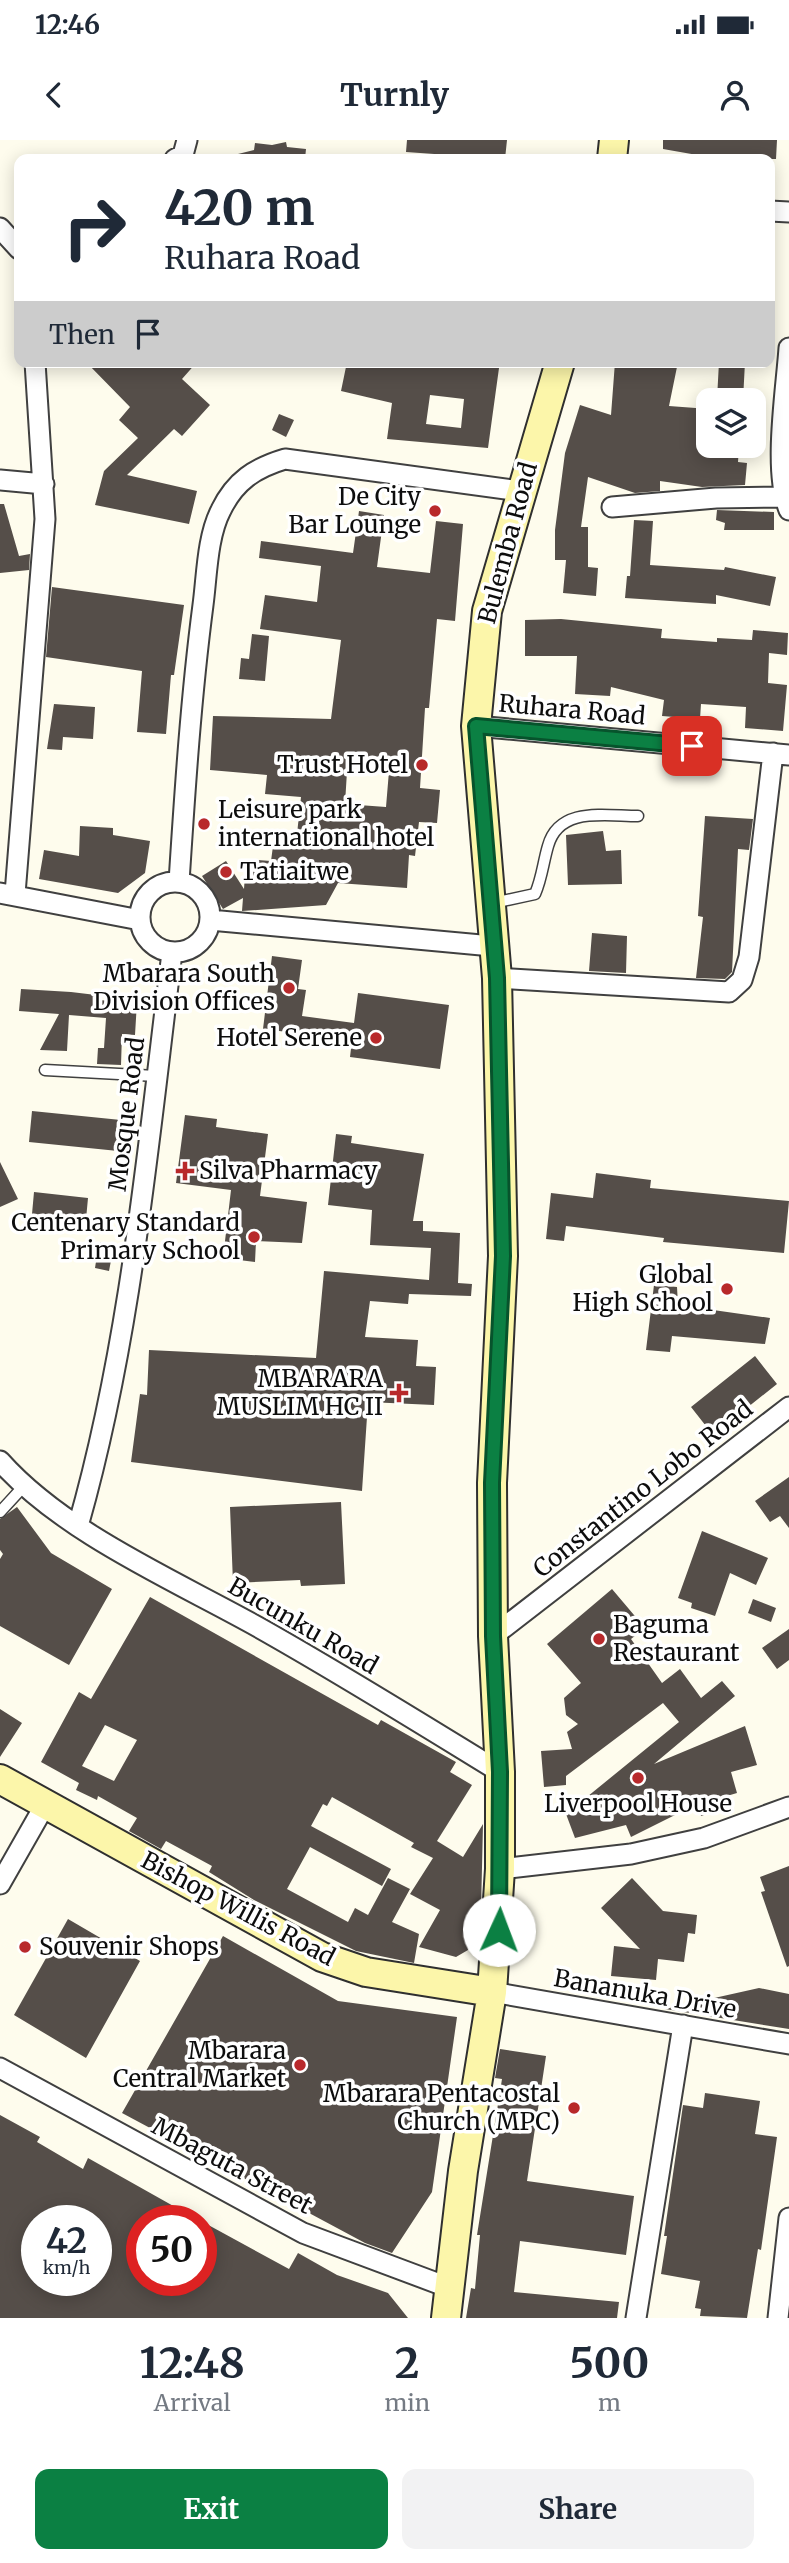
<!DOCTYPE html>
<style>
:root{--surface:#fff;--page:#f2f2f3;--text:#1f2937;--muted:#747a83;--accent:#0b8043}
body{margin:0;font-family:Merriweather,serif;background:var(--page);color:var(--text);height:100vh;display:flex;flex-direction:column;font-size:26px;white-space:nowrap}
*{box-sizing:border-box;margin:0}
p{font-size:23px;color:var(--muted)}
.icon{flex:none;width:38px;height:38px;fill:none;stroke:currentColor;stroke-width:2;stroke-linecap:round;stroke-linejoin:round}
.map{position:relative;height:2178px;overflow:hidden}
.side{display:flex;flex-direction:column;background:var(--surface);flex:1}
.side>*{flex:none}
.banner{position:absolute;left:14px;top:14px;width:761px;height:214px;border-radius:14px;box-shadow:0 4px 18px #0003;background:#fff;color:var(--text);overflow:hidden}
.fabs{position:absolute;left:696px;top:248px;display:grid;gap:14px}
.fabs a{display:grid;place-items:center;width:70px;height:70px;border-radius:14px;background:var(--surface);box-shadow:0 4px 18px #0003;font-size:35px}
.speed{position:absolute;left:21px;top:2065px;display:flex;gap:14px;font-size:35px;font-weight:700;text-align:center}
.speed>*{display:grid;place-content:center;width:91px;height:91px;border-radius:50%;background:var(--surface);box-shadow:0 4px 18px #0003;line-height:1}
.speed small{font-size:18px;font-weight:400}
.speed .limit{border:10px solid #d22;background:#fff;color:#111}
.pin{position:absolute;display:grid;place-items:center;width:60px;height:60px;color:#fff;margin:-30px;border-radius:14px;box-shadow:0 4px 10px #0006}
.me{position:absolute;width:77px;margin:-38px;rotate:2deg;stroke-linejoin:round;filter:drop-shadow(0 0 5px #0008)}
.turn{display:flex;align-items:center;gap:24px;height:147px;padding:0 35px;font-size:32px}
.turn .icon{width:91px;height:91px;stroke-width:2.5}
.turn b{display:block;font-size:49px;line-height:60px}
.then{display:flex;align-items:center;height:66px;padding:0 35px;background:#0003;gap:14px;font-size:26px}
.eta{display:flex;justify-content:space-evenly;align-items:center;height:119px;text-align:center}
.eta b{font-size:42px;font-weight:700;line-height:49px}
.action{display:flex;gap:14px;margin-top:auto;padding:14px 35px}
.action a{flex:1;height:80px;border-radius:14px;background:var(--accent);color:#fff;font-size:28px;font-weight:700;line-height:80px;text-align:center}
.action a+a{background:var(--page);color:var(--text)}
.status{display:flex;justify-content:space-between;align-items:center;height:49px;padding:0 35px;background:var(--surface);direction:ltr}
.status svg{height:19px;fill:currentColor}
header{display:flex;justify-content:space-between;align-items:center;height:91px;padding:0 35px;background:var(--surface);font-size:32px;font-weight:700}
.map>svg:first-child{display:block}
.building{fill:#554e49;fill-rule:evenodd}
.lines{fill:none;stroke-linecap:round;stroke-linejoin:round}
.lane-casing{stroke:#404040;stroke-width:13}
.street-casing{stroke:#404040;stroke-width:23}
.secondary-casing{stroke:#2f2f2f;stroke-width:32}
.lane{stroke:#fff;stroke-width:10}
.street{stroke:#fff;stroke-width:19}
.secondary{stroke:#fcf6aa;stroke-width:28}
.route-casing{stroke:#07532c;stroke-width:18}
.route{stroke:#0b8043;stroke-width:12}
.poi-dot{fill:#b8292b;stroke:#fff;stroke-width:2.5}
.labels{text-anchor:middle;stroke-width:7;stroke-linejoin:round;paint-order:stroke}
.poi-label{font-size:24px;fill:#0d0d0d;stroke:#fff;text-anchor:end}
.street-label{font-size:24px;fill:#0d0d0d;stroke:#fff}
</style>
<div class="status"><b>12:46</b><svg viewBox="0 0 49 12"><path d="M0 12V9h3v3zM5 12V6h3v6zM10 12V3h3v9zM15 12V0h3v12zM26 1h20v11H26zM47 4h2v5h-2z"/></svg></div>
<header><svg class="icon" aria-label="back" viewBox="0 0 24 24"><path d="M15 5l-7 7 7 7"/></svg>Turnly<svg class="icon" aria-label="person" viewBox="0 0 24 24"><circle cx="12" cy="8" r="4"/><path d="M4 21q1-7 8-7t8 7"/></svg></header>
<div class="map">
<svg width="789" height="2178" viewBox="0 0 789 2178">
<rect width="100%" height="100%" fill="#fefced"/>
<path class="building" d="M407 0H507L505 19 406 12Z
M663 0H777L776 19H720L663 9Z
M286 2 287 7 306 9 305 19H239L238 14 254 10 255 3 272 5Z
M86 222H197L182 239 210 265 182 296 174 289 127 335 197 351 189 384 95 365 104 331 138 298 119 280 130 267Z
M347 222H416L499 228 488 308 387 299 392 263 341 251ZM430 255 464 259 461 288 426 284Z
M615 222H678L669 266 709 269V306H739L738 322 747 323 745 345 702 347 660 341V351L635 353 588 337 581 387H588V427L598 428 596 456 563 453 566 420H555V390L565 313 580 265 611 275Z
M719 222H745L743 260 717 259Z
M279 274 294 280 286 297 272 290Z
M0 364H4L19 416 30 414 29 430 0 433Z
M717 370 774 372V390H724L725 383 716 380Z
M359 371 384 375 377 427 430 433 436 381 463 384 455 481 437 479 429 568H425L420 648 440 650 437 683 419 682 415 716 409 715 407 748 338 743 326 765 242 771 243 758 223 769 202 736 226 721 244 749 246 719 271 721 275 691 297 694 301 657 265 654 267 635 210 630 213 576 331 579 341 500 260 489 265 455 317 462 321 426 259 418 261 401 353 413ZM348 615 390 619 386 667 345 664Z
M634 380 653 381 650 425 724 430 725 427 776 437 770 466 716 455V464L625 458 627 436H630Z
M52 447 184 465 174 535H171L166 594 137 592 142 531 46 517Z
M561 479 662 489 661 498 717 502V498L752 500 753 490 788 493 787 515 769 513 768 543 787 545 783 591 745 588 746 567 701 564 700 579 662 576 664 560 611 547 610 556 575 554 577 516H525V480Z
M252 494 269 496 265 541 239 539 241 518 249 519Z
M54 564 95 567 93 599 63 597 62 610 47 609Z
M705 676 753 679 749 710 738 709 732 832 725 839 696 838 703 777 698 776Z
M80 686 113 688V695L150 701 145 733 118 753 39 739 44 710 79 716Z
M603 691 606 711 621 710 622 744 568 745 566 695Z
M592 793 627 796 626 833 589 831Z
M272 816 302 820 298 849 306 850 302 876 354 883 358 853 449 865 440 929 350 917 352 900 263 889Z
M21 849 71 852 96 855V860L137 862 135 895 122 894 121 925 97 924 98 908H104L106 878 69 875 67 911 40 910 59 874 19 871Z
M32 971 121 980 118 1011 29 1002Z
M185 975 217 979 216 987 268 994 260 1056 307 1062 302 1103 256 1101 255 1122 223 1118 231 1050 176 1043Z
M336 994 352 996 351 1003 424 1014 413 1081H423V1091L460 1093 458 1143 472 1144 471 1156 409 1154 408 1164 370 1161 365 1197 418 1200 416 1226 436 1227 434 1265 368 1262 362 1351 131 1322 140 1254 147 1255 149 1210 316 1218 324 1131 429 1140 431 1108 370 1105 372 1070 328 1065Z
M0 1022 18 1059 0 1067Z
M596 1033 651 1040 650 1048 789 1061 784 1113 663 1102 664 1098 566 1086 564 1101 546 1099 551 1053 593 1058Z
M34 1052 88 1058 85 1090 31 1085Z
M99 1102 114 1105 109 1131 95 1128Z
M654 1145 677 1147 678 1165 770 1178 765 1204 672 1196 670 1212 646 1210Z
M755 1216 777 1244 713 1295 691 1267Z
M789 1337V1388L780 1376 770 1382 755 1361Z
M341 1362 345 1444 301 1446 300 1440 233 1443 230 1367Z
M17 1367 51 1413 112 1449 69 1525 0 1486V1419L3 1414 0 1410V1379Z
M702 1391 768 1418 756 1445 730 1433 715 1476 691 1468 692 1463 678 1458Z
M612 1449 645 1488 631 1499 662 1543 680 1529 701 1558 722 1541 735 1556 654 1624 745 1586 757 1625 731 1632 737 1653 720 1658 723 1669 701 1676 697 1664 631 1697 626 1685 575 1698 566 1674 679 1582 663 1563 566 1636V1645L544 1647 541 1611 572 1609 567 1592 578 1584 566 1575 564 1558 581 1543 547 1504Z
M150 1457 378 1585 381 1580 456 1622 450 1632 472 1645 437 1701 463 1717 483 1684 481 1770 468 1810 456 1817 419 1807 440 1770 410 1754 433 1718 411 1707 414 1703 332 1657 327 1666 323 1664 311 1686 391 1729 382 1746 310 1707 287 1749 348 1782 355 1768 368 1775 388 1738 410 1749 392 1782 419 1794 414 1823 356 1811 254 1760 209 1732 212 1726 166 1701 161 1709 129 1691 137 1678 98 1656 97 1660 76 1650 79 1643 41 1622 79 1552 91 1559ZM105 1585 137 1600 114 1641 82 1626Z
M753 1459 776 1468 771 1482 748 1473Z
M789 1489V1520L777 1529 762 1508Z
M0 1569 22 1583 0 1617Z
M789 1726V1826L787 1827 761 1752 765 1751 760 1737Z
M632 1738 663 1771 697 1775 695 1794 688 1793 684 1822 658 1819 656 1840 611 1836 614 1806 640 1809 601 1768Z
M68 1779 140 1821 86 1918 14 1875Z
M223 1796 338 1861 457 1877 432 2052 392 2113 365 2103 122 1973Z
M759 1848 789 1854V1889L665 1869Z
M500 1909 546 1916 527 2041 634 2056 626 2115 520 2101 514 2152 619 2162 617 2178H466L471 2148 475 2149 480 2095H477L502 1939 495 1938Z
M705 1953 760 1961 755 1994 777 1997 761 2110 758 2109 747 2178 700 2176 701 2169 695 2168 700 2141 661 2134 667 2096H664L683 1965 703 1968Z
M0 1975 40 1997 37 2002 83 2029 88 2018 200 2081H142V2140H201V2081L289 2129 298 2113 337 2135 388 2153 408 2178H0ZM37 2081H96V2140H37Z"/>
<g class="lines">
<g class="lane-casing">
<path id="lane" d="M493 763 535 754C542 738 543 723 548 706 559 666 605 676 638 676
M45 930 156 936
M0 1372 23 1347"/>
</g>
<g class="street-casing">
<path id="street" d="M175 19 183 15 187 0
M770 71 789 72
M0 88 19 109
M789 208C786 252 773 330 789 370
M0 340 44 344
M612 367 716 358 784 357
M476 586 789 615
M140 777a35 35 0 1 1 70 0a35 35 0 1 1-70 0Z
M179 742C185 649 191 557 203 465 207 435 207 397 221 370 235 341 255 328 285 319L520 351
M0 753 140 780
M15 754 45 379 35 222
M210 780 492 806
M497 838 729 852 742 840 749 817 773 613
M0 1321C64 1393 174 1440 258 1487 340 1533 420 1583 500 1632
M78 1386C131 1201 148 1004 172 813
M493 1496 789 1267
M500 1729 631 1714 704 1698 789 1667
M0 1744 45 1665
M492 1852 789 1904
M0 1928 303 2093 450 2148
M636 2178 683 1885
M778 2178 789 2078"/>
</g>
<g class="secondary-casing">
<path id="secondary" d="M612 19 614 0
M0 1639 322 1817 366 1832 492 1852
M446 2178 463 2031 492 1852 500 1729V1632L493 1496 492 1343 503 1116 497 838 476 586 487 471 560 222"/>
</g>
<use href="#lane" class="lane"/>
<use href="#street" class="street"/>
<use href="#secondary" class="secondary"/>
</g>
<g class="lines">
<g class="route-casing">
<path id="route" d="M499 1790 500 1632 493 1496 492 1343 503 1116 497 838 476 586 692 606"/>
</g>
<use href="#route" class="route"/>
</g>
<g class="poi-dot">
<circle cx="435" cy="371" r="7"/>
<circle cx="422" cy="625" r="7"/>
<circle cx="204" cy="684" r="7"/>
<circle cx="226" cy="732" r="7"/>
<circle cx="289" cy="848" r="7"/>
<circle cx="376" cy="898" r="7"/>
<path d="M181.5 1020.5h7v7h7v7h-7v7h-7v-7h-7v-7h7z"/>
<circle cx="254" cy="1097" r="7"/>
<circle cx="727" cy="1149" r="7"/>
<path d="M395.5 1242.5h7v7h7v7h-7v7h-7v-7h-7v-7h7z"/>
<circle cx="599" cy="1499" r="7"/>
<circle cx="638" cy="1638" r="7"/>
<circle cx="25" cy="1807" r="7"/>
<circle cx="300" cy="1925" r="7"/>
<circle cx="574" cy="1968" r="7"/>
</g>
<g class="labels">
<g class="poi-label">
<text x="421" y="365">De City<tspan x="421" dy="28">Bar Lounge</tspan></text>
<text x="408" y="633">Trust Hotel</text>
<text x="218" y="678" text-anchor="start">Leisure park<tspan x="218" dy="28">international hotel</tspan></text>
<text x="240" y="740" text-anchor="start">Tatiaitwe</text>
<text x="275" y="842">Mbarara South<tspan x="275" dy="28">Division Offices</tspan></text>
<text x="362" y="906">Hotel Serene</text>
<text x="199" y="1039" text-anchor="start">Silva Pharmacy</text>
<text x="240" y="1091">Centenary Standard<tspan x="240" dy="28">Primary School</tspan></text>
<text x="713" y="1143">Global<tspan x="713" dy="28">High School</tspan></text>
<text x="383" y="1247">MBARARA<tspan x="383" dy="28">MUSLIM HC II</tspan></text>
<text x="613" y="1493" text-anchor="start">Baguma<tspan x="613" dy="28">Restaurant</tspan></text>
<text x="638" y="1672" text-anchor="middle">Liverpool House</text>
<text x="39" y="1815" text-anchor="start">Souvenir Shops</text>
<text x="286" y="1919">Mbarara<tspan x="286" dy="28">Central Market</tspan></text>
<text x="560" y="1962">Mbarara Pentacostal<tspan x="560" dy="28">Church (MPC)</tspan></text>
</g>
<g class="street-label">
<text transform="translate(508 403) rotate(-75)" y="8">Bulemba Road</text>
<text transform="translate(572 570) rotate(5)" y="8">Ruhara Road</text>
<text transform="translate(127 974) rotate(-83)" y="8">Mosque Road</text>
<text transform="translate(643 1349) rotate(-38)" y="8">Constantino Lobo Road</text>
<text transform="translate(303 1486) rotate(30)" y="8">Bucunku Road</text>
<text transform="translate(238 1769) rotate(28)" y="8">Bishop Willis Road</text>
<text transform="translate(645 1854) rotate(10)" y="8">Bananuka Drive</text>
<text transform="translate(232 2026) rotate(28)" y="8">Mbaguta Street</text>
</g>
</g>
</svg>
<div class="fabs">
<a><svg class="icon" aria-label="layers" viewBox="0 0 24 24"><path d="M12 4l9 5-9 5-9-5zM3 14l9 5 9-5"/></svg></a>
</div>
<div class="speed"><div>42<small>km/h</small></div><div class="limit">50</div></div>
<div class="pin" style="left:692px;top:606px;background:#d93025"><svg class="icon" aria-label="arrive" viewBox="0 0 24 24"><path d="M6 21V4h12l-3 4 3 4H6"/></svg></div>
<svg class="me" style="left:499px;top:1790px" viewBox="-20 -20 40 40"><circle r="19" fill="#fff"/><path d="M0-13L10 11 0 6-10 11z" fill="#0b8043"/></svg>
<div class="banner">
<div class="turn"><svg class="icon" aria-label="right" viewBox="0 0 24 24"><path d="M7 20v-9h11M14 6l5 5-5 5"/></svg><div><b>420 m</b>Ruhara Road</div></div>
<div class="then">Then<svg class="icon" aria-label="arrive" viewBox="0 0 24 24"><path d="M6 21V4h12l-3 4 3 4H6"/></svg></div>
</div>
</div>
<section class="side">
<div class="eta">
<div><b>12:48</b><p>Arrival</p></div>
<div><b>2</b><p>min</p></div>
<div><b>500</b><p>m</p></div>
</div>
<div class="action"><a>Exit</a><a>Share</a></div>
</section>
